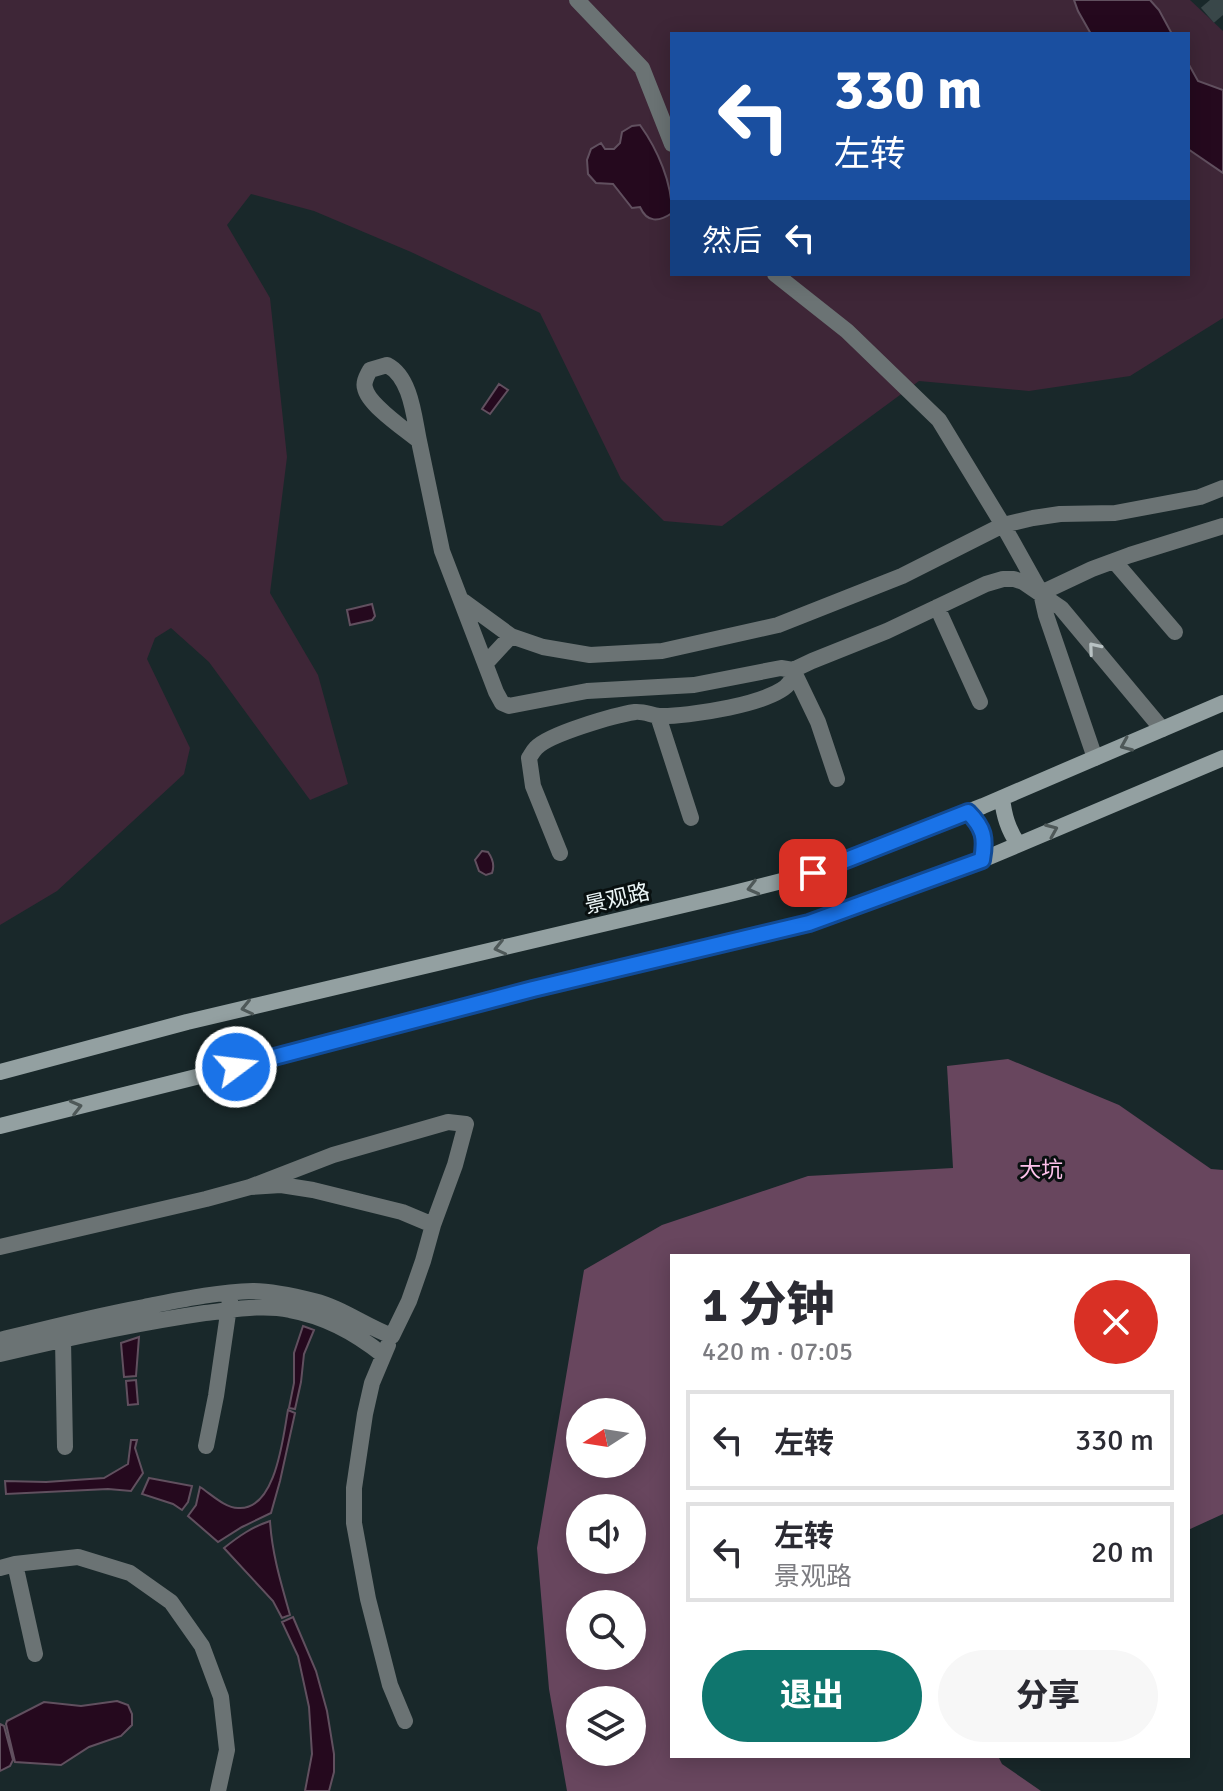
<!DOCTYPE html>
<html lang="zh">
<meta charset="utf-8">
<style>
:root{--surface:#fff;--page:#f7f7f7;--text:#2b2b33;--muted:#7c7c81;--line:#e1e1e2;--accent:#0f766e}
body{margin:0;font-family:Signika,"Noto Sans SC",sans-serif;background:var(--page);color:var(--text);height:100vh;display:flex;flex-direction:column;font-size:30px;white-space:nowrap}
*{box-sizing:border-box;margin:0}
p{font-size:26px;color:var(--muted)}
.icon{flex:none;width:44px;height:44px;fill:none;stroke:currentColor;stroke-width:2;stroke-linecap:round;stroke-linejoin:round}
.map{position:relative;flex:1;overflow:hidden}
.side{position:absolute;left:670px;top:1254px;width:520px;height:504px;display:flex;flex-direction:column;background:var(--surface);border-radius:0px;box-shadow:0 4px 20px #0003}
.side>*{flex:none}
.top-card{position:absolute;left:670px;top:32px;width:520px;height:244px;border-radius:0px;box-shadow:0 4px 20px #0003;background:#1a4fa0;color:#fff;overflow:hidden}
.needle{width:52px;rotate:258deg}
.buttons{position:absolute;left:566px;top:1398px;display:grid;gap:16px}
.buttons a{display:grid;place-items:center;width:80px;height:80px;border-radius:50%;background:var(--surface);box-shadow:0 4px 20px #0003;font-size:40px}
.pin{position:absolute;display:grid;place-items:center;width:68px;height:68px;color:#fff;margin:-34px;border-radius:16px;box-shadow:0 4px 12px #0006}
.me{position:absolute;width:88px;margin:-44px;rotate:75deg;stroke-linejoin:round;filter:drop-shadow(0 0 6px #0008)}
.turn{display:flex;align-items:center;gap:28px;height:168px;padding:0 32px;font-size:36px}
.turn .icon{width:104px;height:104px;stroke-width:2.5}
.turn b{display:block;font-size:56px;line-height:68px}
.then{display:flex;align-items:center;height:76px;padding:0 32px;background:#0003;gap:16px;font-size:30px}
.round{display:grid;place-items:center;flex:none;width:84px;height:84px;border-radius:42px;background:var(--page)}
.head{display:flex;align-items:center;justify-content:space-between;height:136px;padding:0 32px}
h1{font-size:48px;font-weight:800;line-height:60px}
.action{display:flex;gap:16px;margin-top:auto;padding:16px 32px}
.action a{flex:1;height:92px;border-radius:48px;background:var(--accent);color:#fff;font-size:32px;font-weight:800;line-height:92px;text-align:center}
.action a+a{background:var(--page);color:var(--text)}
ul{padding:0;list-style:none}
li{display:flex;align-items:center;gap:24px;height:100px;margin:0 16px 12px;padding:0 16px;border:4px solid var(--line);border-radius:0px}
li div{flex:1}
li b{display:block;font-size:30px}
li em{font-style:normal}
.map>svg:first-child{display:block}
.green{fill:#3e2637;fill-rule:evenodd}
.forest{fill:#68465e;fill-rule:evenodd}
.water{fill:#25091e;stroke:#61505f;stroke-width:2}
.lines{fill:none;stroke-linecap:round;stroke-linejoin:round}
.highway-tunnel{stroke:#394749;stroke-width:24;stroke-dasharray:24 12;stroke-linecap:butt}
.street{stroke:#6b7374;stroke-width:16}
.secondary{stroke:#93a0a1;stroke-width:16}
.oneway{stroke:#b8c2c3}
.oneway2{stroke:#4e5858}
.route-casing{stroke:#114b97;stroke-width:20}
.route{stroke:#1a73e8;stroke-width:14}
.labels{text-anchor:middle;stroke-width:6;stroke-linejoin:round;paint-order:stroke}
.street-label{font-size:22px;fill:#ecf6f7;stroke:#091010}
.park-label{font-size:22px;fill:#ffc2ec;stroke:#091010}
</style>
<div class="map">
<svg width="1223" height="1791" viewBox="0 0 1223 1791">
<rect width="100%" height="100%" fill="#19282a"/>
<path class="green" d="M0 0H1190L1223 31V318L1130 376 1029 391 919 381 722 526 664 521 621 479 540 313 411 252 314 211 251 194 227 225 270 298 287 457 270 593 318 675 348 784 310 800 209 662 171 628 155 638 147 659 190 748 184 774 57 891 0 925ZM672 34H1188V274H672Z"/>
<path class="forest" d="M1008 1059 1119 1105 1211 1169 1223 1170V1514L1188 1530V1256H672V1756H998L1002 1764 1041 1791H567L549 1689 537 1548 584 1270 662 1225 808 1176 953 1168 947 1066ZM580 1412H632V1464H580ZM580 1508H632V1560H580ZM580 1604H632V1656H580ZM580 1700H632V1752H580Z"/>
<path class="water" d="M1074 0H1150L1159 10 1172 34H1091L1078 11Z
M1188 63 1198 81 1223 90V173L1188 149Z
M640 125C658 150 672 183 672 213 659 222 647 223 640 207L632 208 613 184 596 183 588 174 587 160 591 149 601 143 605 149H614L620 143 622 132 632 126Z
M499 384 508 390 490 414 482 409Z
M372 604 375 616 372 620 350 625 347 610Z
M482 851 488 852C493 859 495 865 492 873L486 875 479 871 475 860Z
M303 1326 314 1330 304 1354 301 1382 295 1409 289 1408 294 1383V1353Z
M139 1337 136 1376 124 1377 121 1343Z
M136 1380 138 1404 128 1405 126 1381Z
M288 1410 295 1413 280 1481 271 1513 242 1527 218 1542 188 1516 196 1505 200 1487C211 1494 225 1508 238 1508 276 1511 283 1437 288 1410Z
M131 1440H137L135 1448 143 1473 131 1491 108 1489 6 1494 5 1481 46 1482 104 1478 128 1464Z
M149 1478 192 1486 188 1502 182 1510 173 1504 142 1494Z
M270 1521C272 1554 281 1583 290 1615L282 1618 273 1601 224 1548C239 1536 252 1527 270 1521Z
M293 1617 316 1671 327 1711 334 1754V1772L329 1791H305L312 1754 309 1707 298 1656 282 1622Z
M117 1701 128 1705 132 1714V1725L121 1736 89 1747 61 1765 15 1762 6 1724 7 1721 44 1702 81 1706Z
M0 1724 4 1726 13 1760 10 1766 0 1771Z"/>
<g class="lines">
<path class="highway-tunnel" d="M1210 0 1223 15"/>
<path class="street" d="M577 0 642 68 672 144
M775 274 847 331 939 420 1003 525 1041 593 1046 615 1095 758
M387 365C411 377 414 417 419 441 406 430 368 405 365 388 363 382 367 376 370 370Z
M419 441 442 551 496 692 502 703 509 706 587 691 694 685 781 668 793 670 812 661 887 631 986 584 1003 579H1014L1023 582 1061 608 1162 729
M1114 561 1175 632
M1041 593 1092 569 1130 555 1223 526
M463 601 511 636 543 647 590 655 662 651 778 625 902 576 1003 525 1033 518 1060 514 1115 513 1200 497 1223 488
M937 607 980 702
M486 663 511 636
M793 670 818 722 837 779
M658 716 691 818
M560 853 533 786 529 758C531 755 533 751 536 748 549 734 615 715 635 712 643 711 651 715 659 716 685 717 776 704 790 682 792 679 793 673 793 670
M0 1247 206 1199 250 1187 281 1185 313 1190 402 1212 433 1225
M61 1332 63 1340 65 1447
M0 1340C48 1328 95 1316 144 1307 180 1300 216 1292 253 1291 273 1291 294 1296 314 1301 342 1308 365 1326 392 1336L409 1301 423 1261 433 1225 455 1165 466 1124 448 1122 333 1155 250 1187
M388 1345 372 1383 365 1414 354 1488V1523L368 1599 390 1685 405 1721
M0 1354C67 1338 136 1323 205 1313 233 1310 262 1304 290 1310 324 1316 357 1334 383 1355
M206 1446 216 1396 230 1300
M15 1564 35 1654
M0 1568 15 1564 78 1557 130 1573 171 1602 202 1646 221 1697 227 1750 218 1791"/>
<path class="secondary" d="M1002 798C1004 816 1008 829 1018 844
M968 812C984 828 986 838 982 860
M0 1072 187 1022 726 895 813 873 983 806 1223 703
M0 1126 236 1067 533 989 809 923 982 860 1223 758"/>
</g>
<defs><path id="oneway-chevron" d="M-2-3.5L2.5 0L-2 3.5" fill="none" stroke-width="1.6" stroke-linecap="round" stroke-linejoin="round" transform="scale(2)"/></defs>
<use class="oneway" href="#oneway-chevron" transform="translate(1094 648) rotate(-130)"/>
<g class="oneway2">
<use href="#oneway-chevron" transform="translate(1126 745) rotate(157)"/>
<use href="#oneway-chevron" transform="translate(1052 830) rotate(-23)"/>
<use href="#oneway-chevron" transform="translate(753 888) rotate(166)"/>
<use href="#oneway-chevron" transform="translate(500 948) rotate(167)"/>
<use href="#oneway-chevron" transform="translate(247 1008) rotate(167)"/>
<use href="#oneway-chevron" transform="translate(76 1107) rotate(-14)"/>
</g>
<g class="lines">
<g class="route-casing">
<path id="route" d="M236 1067 533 989 809 923 982 860C986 838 984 828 968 812L813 873"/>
</g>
<use href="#route" class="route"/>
</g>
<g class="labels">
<g class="street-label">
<text transform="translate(617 898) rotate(-13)" y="8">景观路</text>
</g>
<g class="park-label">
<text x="1041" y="1177">大坑</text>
</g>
</g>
</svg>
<div class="buttons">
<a><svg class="needle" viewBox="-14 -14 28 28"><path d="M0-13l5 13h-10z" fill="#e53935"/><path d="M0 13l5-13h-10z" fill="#7c7c81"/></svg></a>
<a><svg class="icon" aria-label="sound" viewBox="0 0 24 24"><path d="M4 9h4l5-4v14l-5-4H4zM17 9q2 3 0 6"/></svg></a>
<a><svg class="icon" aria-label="search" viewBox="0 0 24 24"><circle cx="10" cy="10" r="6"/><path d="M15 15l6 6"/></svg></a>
<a><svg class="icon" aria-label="layers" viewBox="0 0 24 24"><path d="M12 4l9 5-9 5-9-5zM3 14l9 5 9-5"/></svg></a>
</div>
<div class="pin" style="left:813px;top:873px;background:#d93025"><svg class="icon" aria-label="arrive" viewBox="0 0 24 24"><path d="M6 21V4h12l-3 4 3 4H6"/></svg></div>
<svg class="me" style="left:236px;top:1067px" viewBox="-20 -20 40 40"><circle r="17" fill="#1a73e8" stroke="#fff" stroke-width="3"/><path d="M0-11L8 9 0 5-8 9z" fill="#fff"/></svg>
<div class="top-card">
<div class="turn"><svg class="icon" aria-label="left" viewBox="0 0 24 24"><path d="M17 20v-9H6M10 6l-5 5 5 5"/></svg><div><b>330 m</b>左转</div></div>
<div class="then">然后<svg class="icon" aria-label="left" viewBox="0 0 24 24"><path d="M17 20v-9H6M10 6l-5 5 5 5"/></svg></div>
</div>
<section class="side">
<div class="head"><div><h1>1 分钟</h1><p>420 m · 07:05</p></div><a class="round" style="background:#d93025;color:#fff"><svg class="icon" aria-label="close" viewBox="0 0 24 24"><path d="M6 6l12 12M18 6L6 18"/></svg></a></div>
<ul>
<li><svg class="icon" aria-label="left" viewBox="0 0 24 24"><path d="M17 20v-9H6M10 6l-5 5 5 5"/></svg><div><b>左转</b></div><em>330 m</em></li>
<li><svg class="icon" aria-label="left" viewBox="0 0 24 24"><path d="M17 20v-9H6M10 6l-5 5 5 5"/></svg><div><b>左转</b><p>景观路</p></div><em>20 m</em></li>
</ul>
<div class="action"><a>退出</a><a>分享</a></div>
</section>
</div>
